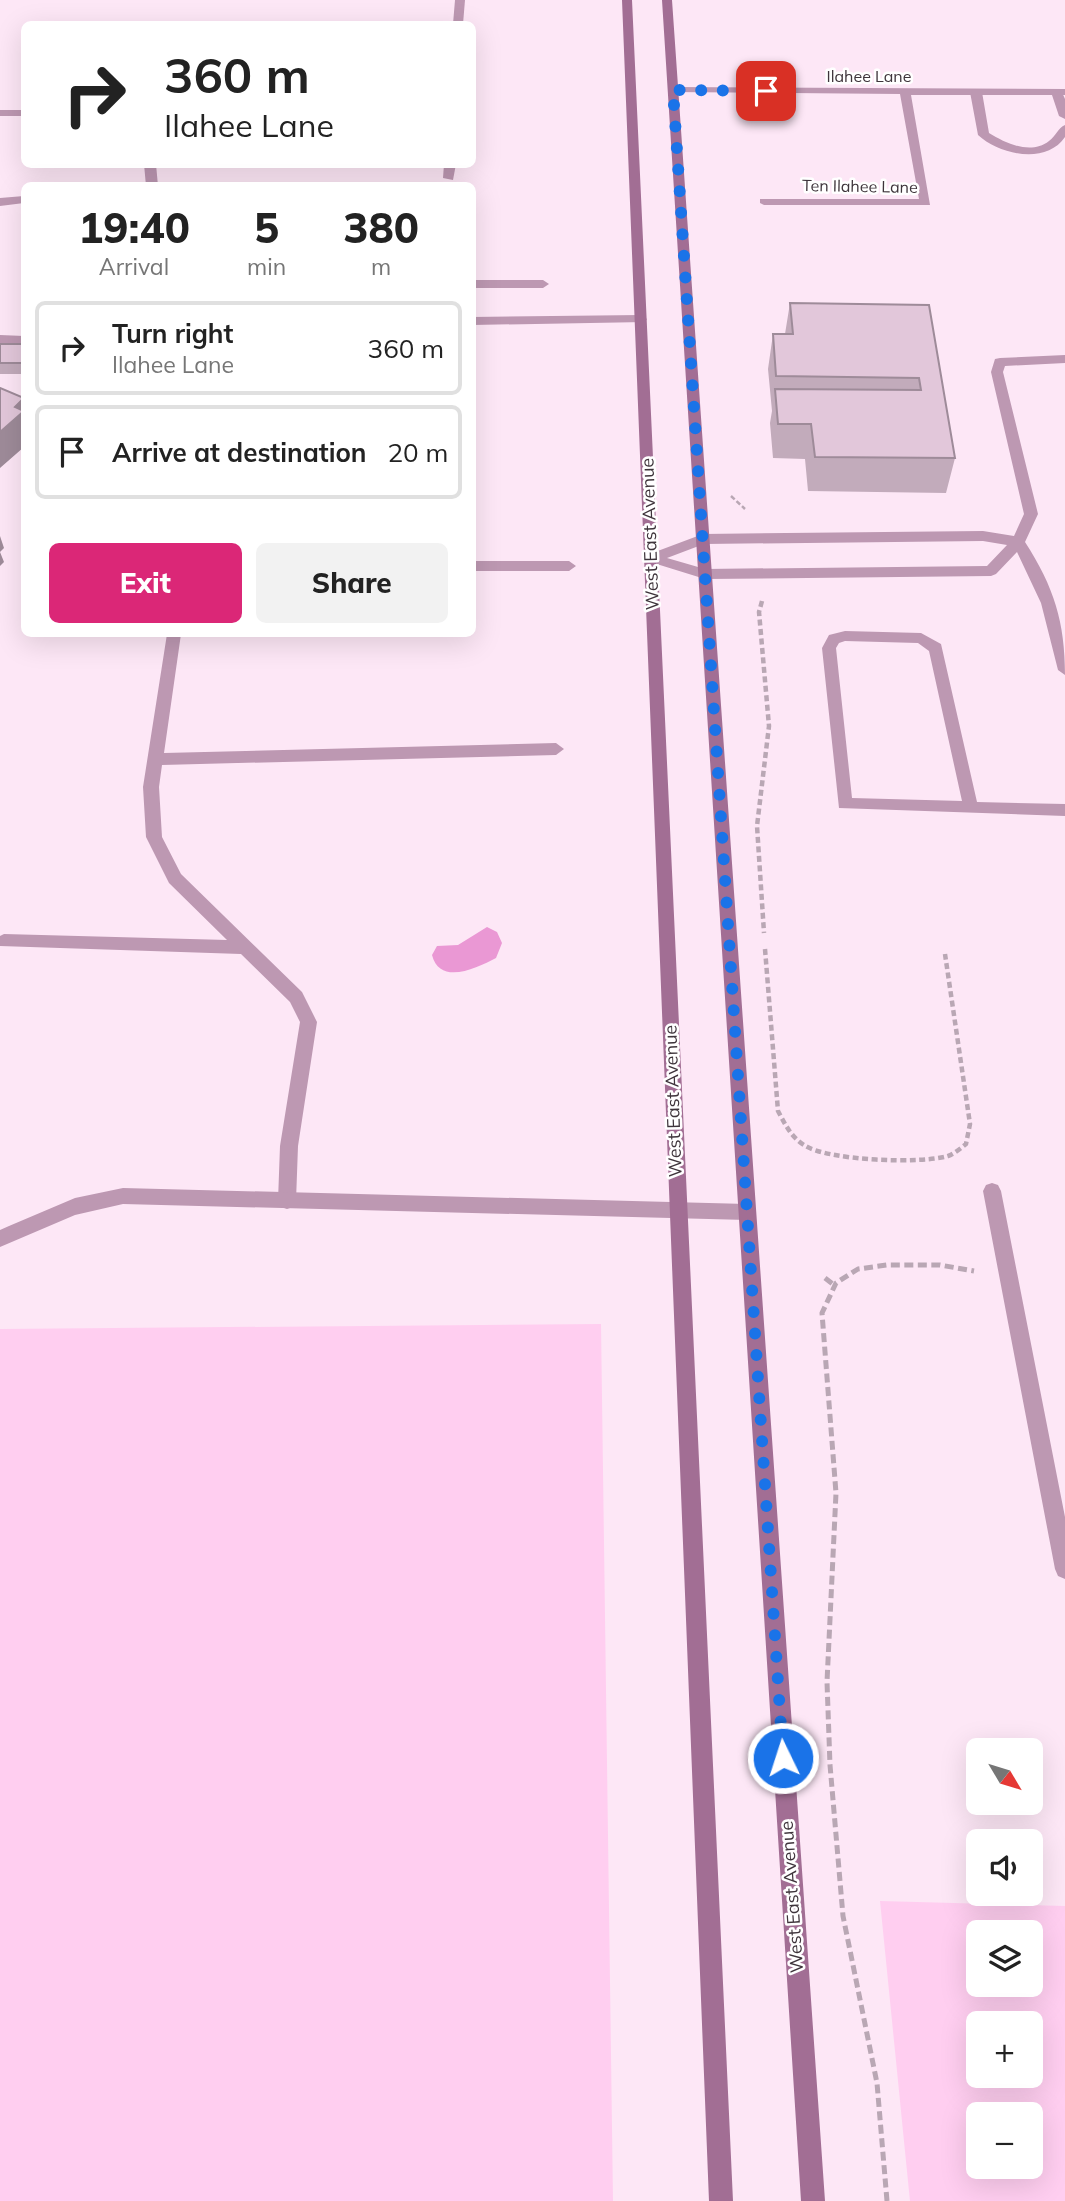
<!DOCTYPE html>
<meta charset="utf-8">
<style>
:root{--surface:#fff;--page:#f2f2f2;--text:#222;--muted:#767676;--line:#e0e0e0;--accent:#db2777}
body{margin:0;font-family:Mulish,sans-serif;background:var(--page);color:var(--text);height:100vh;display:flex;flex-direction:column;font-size:26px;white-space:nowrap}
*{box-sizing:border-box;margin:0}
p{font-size:23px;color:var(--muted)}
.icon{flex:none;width:38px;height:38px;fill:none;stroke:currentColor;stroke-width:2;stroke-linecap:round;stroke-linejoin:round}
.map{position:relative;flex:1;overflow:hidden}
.sheet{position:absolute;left:21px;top:182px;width:455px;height:455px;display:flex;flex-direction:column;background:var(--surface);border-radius:10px;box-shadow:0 7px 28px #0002}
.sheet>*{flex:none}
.hud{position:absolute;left:21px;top:21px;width:455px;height:147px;border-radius:10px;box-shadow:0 7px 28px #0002;background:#fff;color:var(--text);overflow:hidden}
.needle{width:46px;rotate:128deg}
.controls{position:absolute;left:966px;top:1738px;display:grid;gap:14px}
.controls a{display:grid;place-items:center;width:77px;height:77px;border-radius:10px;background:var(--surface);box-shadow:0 7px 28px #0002;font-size:35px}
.pin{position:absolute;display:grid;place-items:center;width:60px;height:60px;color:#fff;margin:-30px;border-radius:14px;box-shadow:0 4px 10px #0006}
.me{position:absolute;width:77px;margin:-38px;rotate:356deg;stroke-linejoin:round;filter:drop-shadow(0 0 5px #0008)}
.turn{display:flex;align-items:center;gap:24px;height:147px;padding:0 28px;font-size:32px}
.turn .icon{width:91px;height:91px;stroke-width:2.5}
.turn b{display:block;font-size:49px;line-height:60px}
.eta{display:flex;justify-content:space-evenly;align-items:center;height:119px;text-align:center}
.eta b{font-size:42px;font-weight:800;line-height:49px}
.primary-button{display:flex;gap:14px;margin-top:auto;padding:14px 28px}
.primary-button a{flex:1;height:80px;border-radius:10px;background:var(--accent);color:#fff;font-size:28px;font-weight:800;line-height:80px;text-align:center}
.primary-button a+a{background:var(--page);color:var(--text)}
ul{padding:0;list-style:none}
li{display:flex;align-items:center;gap:21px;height:94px;margin:0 14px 10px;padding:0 14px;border:4px solid var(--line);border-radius:10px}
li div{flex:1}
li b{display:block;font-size:26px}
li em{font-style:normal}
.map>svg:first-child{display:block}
.green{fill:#ffcef0;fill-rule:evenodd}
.water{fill:#ea98d4}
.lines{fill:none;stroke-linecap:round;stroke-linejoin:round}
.path-far2{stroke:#b9a7b4;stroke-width:2.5;stroke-dasharray:5 2.5;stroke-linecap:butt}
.path-far1{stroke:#b9a7b4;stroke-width:4.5;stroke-dasharray:6 3.5;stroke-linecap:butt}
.path{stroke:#b9a7b4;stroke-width:5;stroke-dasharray:9 4.5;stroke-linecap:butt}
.lane{fill:#bd98b2;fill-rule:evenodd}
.street{fill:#bd98b2;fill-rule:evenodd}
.secondary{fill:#a26e94;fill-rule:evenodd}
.wall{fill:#c2abbb}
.shaded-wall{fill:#9e8b99}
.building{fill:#e2c7da;stroke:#9e8b99;stroke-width:2}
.route{stroke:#1a73e8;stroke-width:12;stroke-dasharray:0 21.6}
.labels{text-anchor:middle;stroke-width:5;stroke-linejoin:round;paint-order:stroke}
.far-street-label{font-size:16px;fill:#3e343b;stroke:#fff}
.street-label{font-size:18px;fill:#3e343b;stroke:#fff}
</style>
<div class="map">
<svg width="1065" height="2201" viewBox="0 0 1065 2201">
<rect width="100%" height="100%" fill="#fde7f6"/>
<path class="green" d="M601 1324 613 2201H0V1329Z
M880 1901 1065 1906V2201H910ZM978 1932H1031V1984H978ZM978 2023H1031V2076H978ZM978 2114H1031V2166H978Z"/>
<path class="water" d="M487 927 497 932 502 943 496 958C477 968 440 986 432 955L437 946 458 945Z"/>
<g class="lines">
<path class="path-far2" d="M731 496 745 509"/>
<path class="path-far1" d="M762 601 759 612 769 726 757 826 764 933
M765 949 778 1111C785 1124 791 1137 804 1145 827 1161 922 1164 948 1156 954 1154 961 1148 966 1144L970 1124 945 954"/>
<path class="path" d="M825 1278 834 1285
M887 2201 877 2083 843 1916 830 1765 827 1682 836 1493 822 1313 836 1283 858 1269 887 1265H940L974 1271"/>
<path class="lane" d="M455 0H465L463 24H453Z
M976 89 982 92 989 133C1007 144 1031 155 1049 141 1056 136 1058 128 1065 125V137C1046 165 1000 155 978 135L970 92Z
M1057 89 1061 90 1065 99V119L1059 116 1051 92Z
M0 110H24V116H0Z
M144 164H156L158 186H146Z
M444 164H456L453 180 443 178Z
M24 196V203L0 206V198Z
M472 280H543L549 284 543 288H472Z
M641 315 647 319 645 322 472 325V317Z
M0 335 24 336V344L0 343Z
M1065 355V363L1005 366 1003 372 1038 514 1025 542C1054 587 1065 622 1065 675L1058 670 1041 603 1017 552 996 574 991 576 705 579 647 561 645 558 647 555 703 534 983 531 1014 536 1024 514 991 372 995 359 1000 358ZM983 541 1007 545 987 566 705 569 667 558 704 544Z
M472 561H569L576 566 569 571H472Z
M845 631 921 633 941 644 977 802 1065 804V816L839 808 822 648 829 635ZM845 641 918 643 929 651 962 801 852 798 836 648 839 643Z
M167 634H181L164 753 556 743 564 749 556 755 162 765 159 787 162 837 181 874 302 992 317 1022 298 1146 296 1201 293 1207 287 1209 281 1207 278 1201 280 1146 300 1022 290 1002 241 954 0 946V936L4 934 227 940 169 883 146 837 143 787Z
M992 1183 998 1185 1001 1191 1065 1517V1579L1058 1576 1055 1569 983 1191 986 1185Z"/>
<path class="street" d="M673 87 1065 89V95H911L930 205H764L760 203V199H919L900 94 669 92V88Z
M123 1188 747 1204 753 1206 756 1212 753 1218 747 1220 123 1204 75 1215 0 1247V1230L9 1226 75 1198Z"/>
<path class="secondary" d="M622 0H632L733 2201H709Z
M662 0H672L825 2201H801Z"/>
</g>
<path class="wall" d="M790 303 929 305 955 458 946 493 808 491 805 459 773 458 770 423 772 411 768 369 773 334H785Z
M0 344H24V374H0Z"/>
<path class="shaded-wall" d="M24 399V447L0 468V432L15 407Z
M0 536 4 548 0 552 4 562 0 566Z"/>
<path class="building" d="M790 303 929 305 955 458 815 457 811 424H778L775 389 921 390 919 378 776 376 773 334H793Z
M0 344H24V363H0Z
M0 388 24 398 15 407 24 411 0 432Z"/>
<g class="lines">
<path class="route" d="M766 91 673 90 783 1758"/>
</g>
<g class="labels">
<g class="far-street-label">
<text x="869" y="82">Ilahee Lane</text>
<text transform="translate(860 186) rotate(1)" y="6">Ten Ilahee Lane</text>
</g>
<g class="street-label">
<text transform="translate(650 534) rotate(-92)" y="6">West East Avenue</text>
<text transform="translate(673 1101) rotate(-92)" y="6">West East Avenue</text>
<text transform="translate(792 1897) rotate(-94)" y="6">West East Avenue</text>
</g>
</g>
</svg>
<div class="controls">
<a><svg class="needle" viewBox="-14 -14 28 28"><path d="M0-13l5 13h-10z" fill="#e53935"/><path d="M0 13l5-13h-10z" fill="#767676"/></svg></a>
<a><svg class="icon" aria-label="sound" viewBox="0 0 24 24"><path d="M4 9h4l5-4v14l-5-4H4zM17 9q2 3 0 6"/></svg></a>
<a><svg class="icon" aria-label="layers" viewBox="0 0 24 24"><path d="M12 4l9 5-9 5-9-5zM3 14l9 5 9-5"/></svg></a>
<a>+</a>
<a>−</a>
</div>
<div class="pin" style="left:766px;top:91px;background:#d93025"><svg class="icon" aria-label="arrive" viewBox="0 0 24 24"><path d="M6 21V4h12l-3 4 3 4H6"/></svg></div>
<svg class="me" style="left:783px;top:1758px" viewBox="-20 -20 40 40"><circle r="17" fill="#1a73e8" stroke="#fff" stroke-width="3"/><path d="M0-11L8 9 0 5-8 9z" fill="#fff"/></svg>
<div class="hud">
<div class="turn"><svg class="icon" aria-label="right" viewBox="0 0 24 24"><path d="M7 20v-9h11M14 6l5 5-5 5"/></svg><div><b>360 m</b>Ilahee Lane</div></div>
</div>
<section class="sheet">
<div class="eta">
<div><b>19:40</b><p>Arrival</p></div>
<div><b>5</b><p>min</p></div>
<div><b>380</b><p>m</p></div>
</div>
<ul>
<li><svg class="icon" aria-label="right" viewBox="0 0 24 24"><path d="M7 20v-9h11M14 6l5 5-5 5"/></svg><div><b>Turn right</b><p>Ilahee Lane</p></div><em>360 m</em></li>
<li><svg class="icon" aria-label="arrive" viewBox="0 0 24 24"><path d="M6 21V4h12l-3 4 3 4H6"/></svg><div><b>Arrive at destination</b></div><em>20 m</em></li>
</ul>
<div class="primary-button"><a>Exit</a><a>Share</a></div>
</section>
</div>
